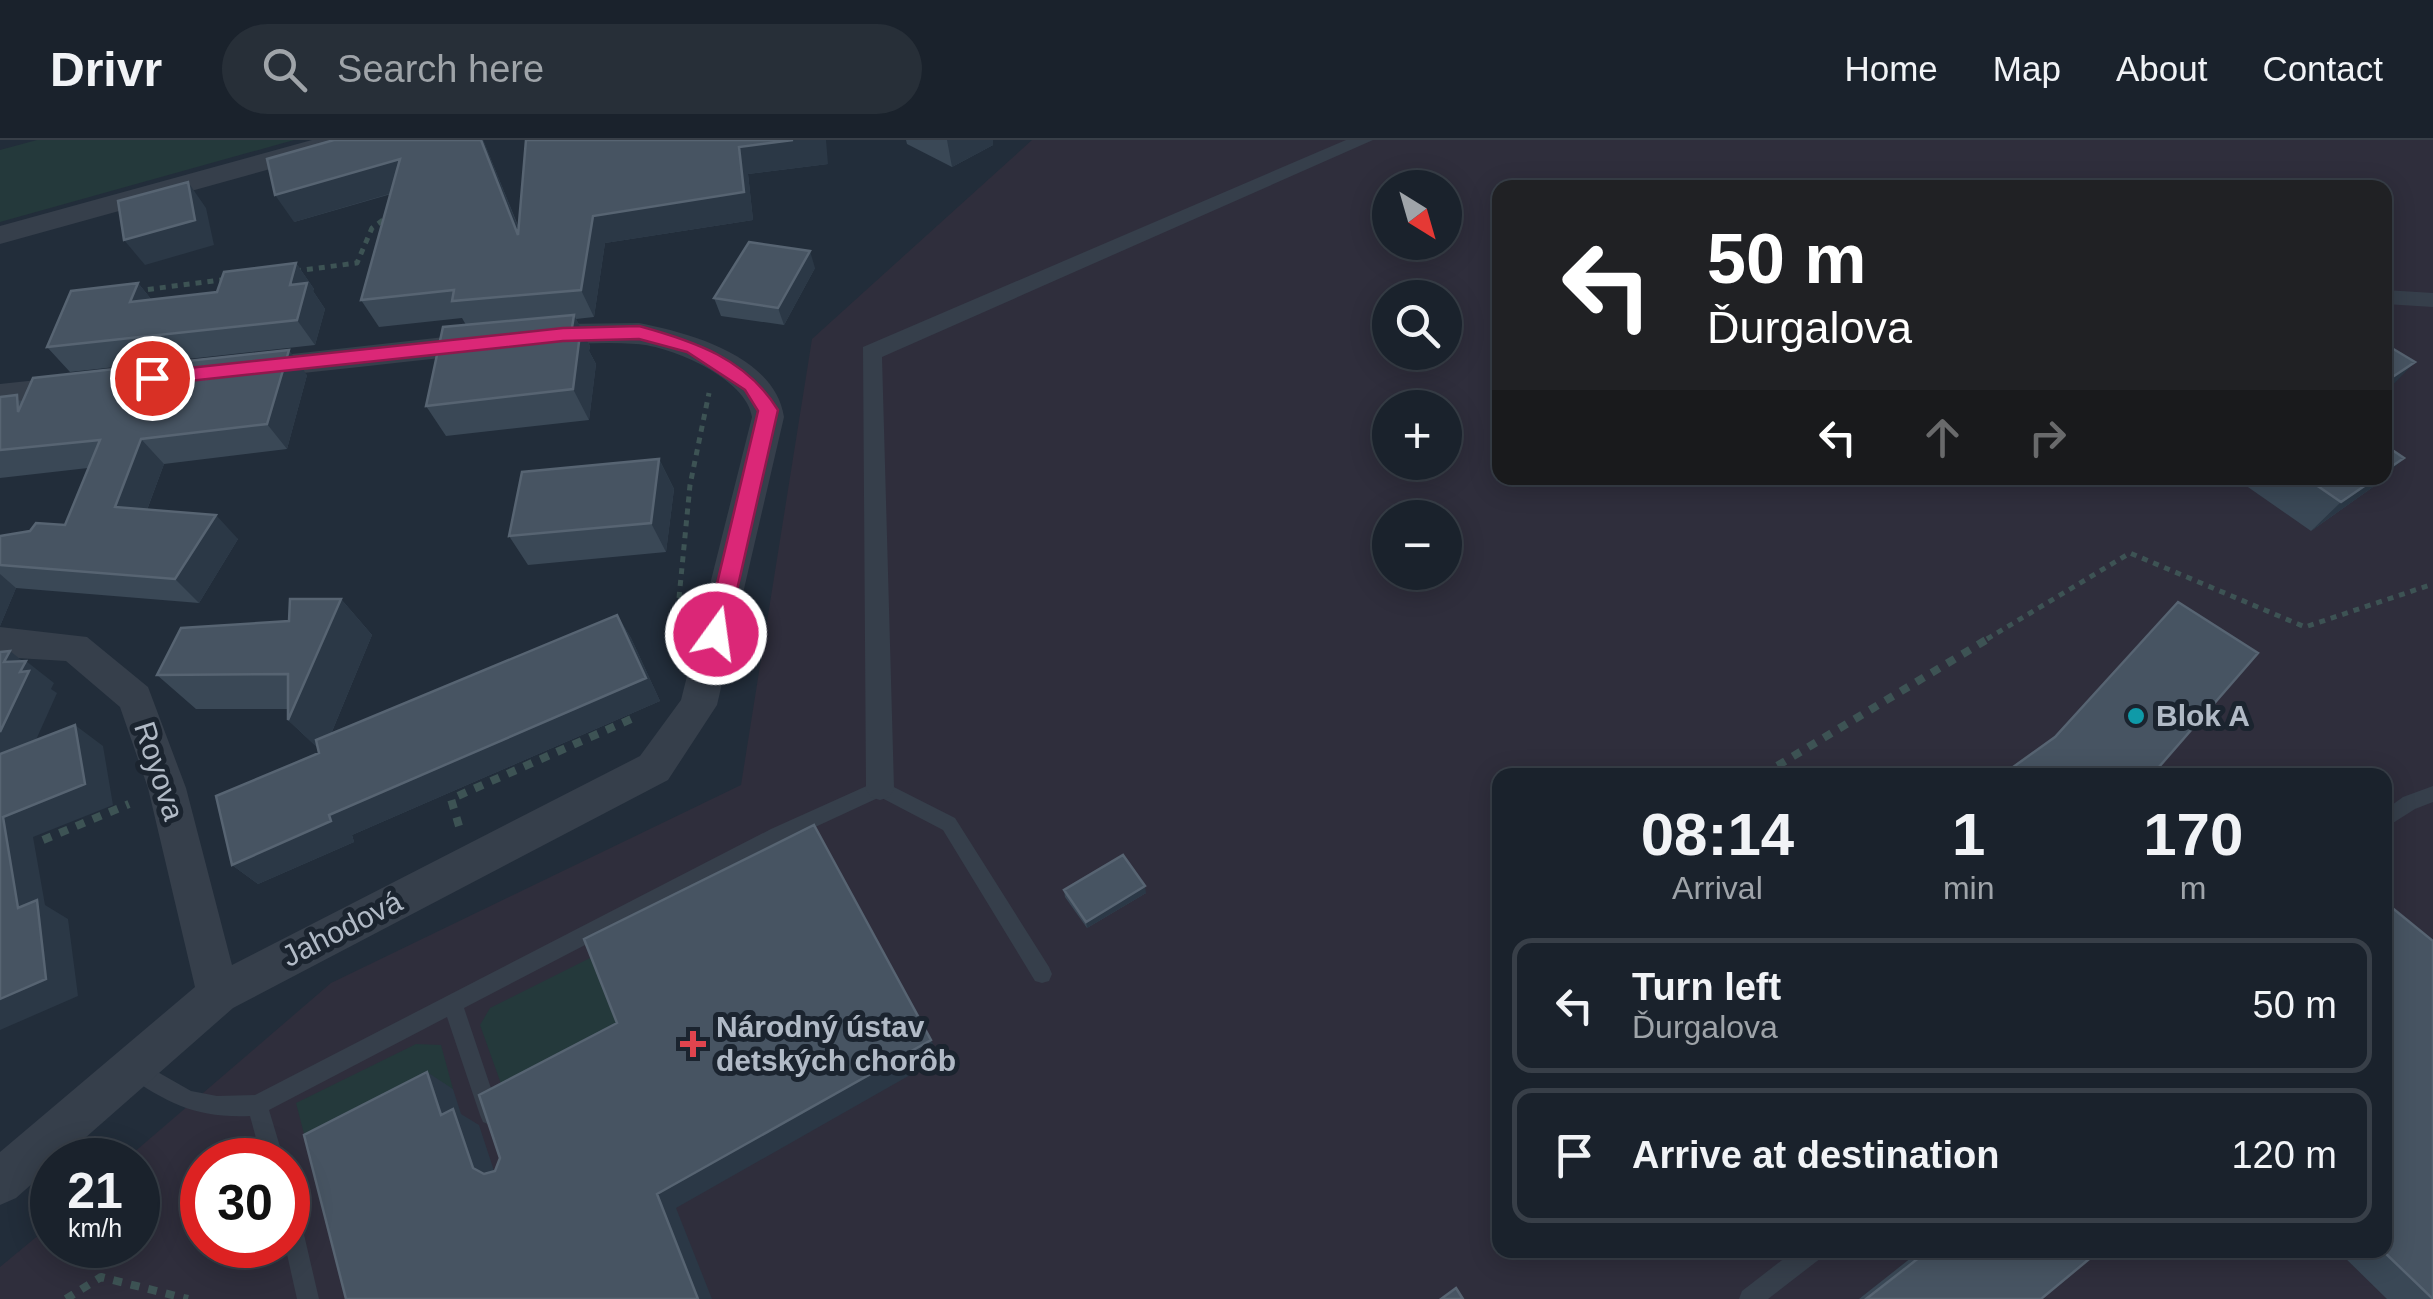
<!DOCTYPE html>
<meta charset="utf-8">
<style>
:root{--surface:#1a222c;--page:#272f38;--text:#f1f3f6;--muted:#9fa4a9;--line:#383f48}
body{margin:0;font-family:Helvetica,sans-serif;background:var(--page);color:var(--text);height:100vh;display:flex;flex-direction:column;font-size:38px;white-space:nowrap}
*{box-sizing:border-box;margin:0}
p{font-size:32px;color:var(--muted)}
.icon{flex:none;width:55px;height:55px;fill:none;stroke:currentColor;stroke-width:2;stroke-linecap:round;stroke-linejoin:round}
.map{position:relative;flex:1;overflow:hidden}
.panel{position:absolute;left:1492px;top:628px;width:900px;height:490px;display:flex;flex-direction:column;background:var(--surface);border-radius:20px;box-shadow:0 5px 25px #0003,0 0 0 2px var(--line)}
.panel>*{flex:none}
.guide{position:absolute;left:1492px;top:40px;width:900px;height:305px;border-radius:20px;box-shadow:0 5px 25px #0003,0 0 0 2px var(--line);background:#202124;color:#fff;overflow:hidden}
.needle{width:65px;rotate:143deg}
.fabs{position:absolute;left:1372px;top:30px;display:grid;gap:20px}
.fabs a{display:grid;place-items:center;width:90px;height:90px;border-radius:50%;background:var(--surface);box-shadow:0 5px 25px #0003,0 0 0 2px var(--line);font-size:50px}
.speed{position:absolute;left:30px;top:998px;display:flex;gap:20px;font-size:50px;font-weight:700;text-align:center}
.speed>*{display:grid;place-content:center;width:130px;height:130px;border-radius:50%;background:var(--surface);box-shadow:0 5px 25px #0003,0 0 0 2px var(--line);line-height:1}
.speed small{font-size:25px;font-weight:400}
.speed .limit{border:15px solid #d22;background:#fff;color:#111}
.pin{position:absolute;display:grid;place-items:center;width:85px;height:85px;color:#fff;margin:-42px;border:5px solid #fff;border-radius:50%;box-shadow:0 2px 10px #0007}
.me{position:absolute;width:110px;margin:-55px;rotate:14deg;stroke-linejoin:round;filter:drop-shadow(0 0 8px #0008)}
.turn{display:flex;align-items:center;gap:35px;height:210px;padding:0 50px;font-size:45px}
.turn .icon{width:130px;height:130px;stroke-width:2.5}
.turn b{display:block;font-size:70px;line-height:85px}
.lanes{display:flex;align-items:center;height:95px;padding:0 50px;background:#0003;justify-content:center;gap:50px;direction:ltr}
.lanes .off{opacity:.35}
.eta{display:flex;justify-content:space-evenly;align-items:center;height:170px;text-align:center}
.eta b{font-size:60px;font-weight:600;line-height:70px}
ul{padding:0;list-style:none}
li{display:flex;align-items:center;gap:30px;height:135px;margin:0 20px 15px;padding:0 30px;border:5px solid var(--line);border-radius:20px}
li div{flex:1}
li b{display:block;font-size:38px}
li em{font-style:normal}
header{display:flex;align-items:center;gap:60px;box-sizing:border-box;height:140px;padding:0 50px;background:var(--surface);border-bottom:2px solid var(--line)}
header strong{font-size:48px}
nav{display:flex;gap:55px;margin-inline-start:auto;font-size:35px}
.search{width:700px;height:90px;background:var(--page);display:flex;align-items:center;gap:25px;box-sizing:border-box;padding:0 35px;border-radius:55px;color:var(--muted);font-size:38px}
.map>svg:first-child{display:block}
.medical{fill:#2f2e3c;fill-rule:evenodd}
.green{fill:#24393b}
.lines{fill:none;stroke-linecap:round;stroke-linejoin:round}
.path-far1{stroke:#3d5354;stroke-width:5;stroke-dasharray:6 6;stroke-linecap:butt}
.path{stroke:#3d5354;stroke-width:8;stroke-dasharray:9 9;stroke-linecap:butt}
.service{fill:#363f4b;fill-rule:evenodd}
.pedestrian{fill:#363f4b;fill-rule:evenodd}
.minor{fill:#363f4b;fill-rule:evenodd}
.wall{fill:#3a4856}
.shaded-wall{fill:#2b3846}
.building{fill:#475462;stroke:#576472;stroke-width:2.5}
.route{fill:#db2777;stroke:#8e194d;stroke-width:2.5}
.culture-dot{fill:#0f9aa8;stroke:#1b242f;stroke-width:4}
.health-dot{fill:#e0444e;stroke:#1b242f;stroke-width:4}
.labels{text-anchor:middle;stroke-width:10;stroke-linejoin:round;paint-order:stroke}
.poi-label{font-size:30px;font-weight:bold;fill:#b1bac6;stroke:#1b242f;text-anchor:start}
.street-label{font-size:30px;fill:#b1bac6;stroke:#1b242f}
</style>
<header>
<strong>Drivr</strong>
<div class="search"><svg class="icon" aria-label="search" viewBox="0 0 24 24"><circle cx="10" cy="10" r="6"/><path d="M15 15l6 6"/></svg>Search here</div>
<nav><a>Home</a><a>Map</a><a>About</a><a>Contact</a></nav>
</header>
<div class="map">
<svg width="2433" height="1159" viewBox="0 0 2433 1159">
<rect width="100%" height="100%" fill="#222d3a"/>
<path class="medical" d="M1032 0H2433V1159H0V1127L52 1084V1105H138V1020H125L331 843 741 645 812 199ZM1390 48H1445V102H1390ZM1500 48H2385V338H1500ZM1390 158H1445V212H1390ZM1390 268H1445V322H1390ZM1390 378H1445V432H1390ZM1500 635H2385V1110H1500ZM202 1020H288V1105H202Z"/>
<path class="green" d="M37 0H294L0 82V10Z
M596 815 653 944 510 969 480 885 490 868Z
M416 904 441 905 453 949 316 1040 296 963Z"/>
<g class="lines">
<path class="path-far1" d="M295 131 357 123 372 88 390 75
M136 151 228 139
M679 458 690 345 709 253
M1987 499 2130 413 2305 487 2433 444"/>
<path class="path" d="M1762 635 1991 497
M459 686 451 659 638 576
M43 700 129 664
M66 1159 101 1137 188 1159"/>
<path class="service" d="M880 640 955 678 1049 827 1052 834 1049 841 1042 843 1035 841 943 690 880 657 785 701 464 868 500 975 497 982 490 985 483 982 480 975 447 877 269 970 284 1020H262L250 976C195 978 170 964 126 935L123 928 126 921 133 918 191 951 217 956 255 955 771 689Z
M2433 646V662L2415 669 2385 688V670L2403 657Z
M288 1062 296 1065 299 1073 319 1159H297L285 1105H288Z
M1795 1110H1824L1821 1118 1768 1159H1739L1742 1151Z"/>
<path class="pedestrian" d="M1346 0H1373L882 217 894 648 890 657 880 660 870 657 866 648 863 207Z
M2385 150 2433 153V167L2385 164Z"/>
<path class="minor" d="M312 0H357L353 6 0 104V86Z
M639 183C690 193 775 216 784 277L717 565 668 640 233 868 60 1020H52V1026L16 1058 0 1065V1012L195 847 148 648 120 567 66 521 0 517V487L87 497 148 547 186 648 232 825 640 616 681 560 752 277C747 239 672 206 636 204 581 200 524 209 469 215 396 223 322 231 249 239L238 236 233 228 238 220 563 184Z
M75 236 86 239 91 247 86 255 0 266V244Z"/>
</g>
<path class="wall" d="M334 0H483L519 88 526 0 828 24 748 34 753 80 605 103 594 177 576 179 590 206 589 211 596 224 589 280 446 296 426 266 466 185 462 178 379 187 361 160 391 54 294 82Z
M906 0H993V5L952 27 907 4Z
M296 123 314 149 313 151 325 169 315 205 70 232 47 207 138 143 151 159 217 152Z
M815 128 784 185 721 176 714 158Z
M307 235 287 309 164 324 147 370 238 399 199 463 16 448 0 486V396L65 385 88 328 0 338V257L23 261Z
M659 319 674 349 666 412 528 425 509 396Z
M2235 338H2383L2373 347 2311 391Z
M341 459 372 495 331 594 617 475 631 498 660 561 352 695 354 702 258 744 232 725 319 613 318 608 288 580V569H196L157 535Z
M1064 750 1146 753 1087 788 1065 757Z
M1921 1110H2100L2041 1159H1859Z
M2337 1110H2385L2433 1159H2387Z"/>
<path class="shaded-wall" d="M481 0H483L485 4 532 122 518 95Z
M793 0H826L828 24 748 34 753 80 605 103 594 177 581 150 593 76 739 7Z
M947 0H993V5L952 27Z
M400 19 416 46 294 82 275 55Z
M188 42 206 68 214 105 145 125 124 100Z
M810 111 815 128 784 185 778 168Z
M296 123 314 149 313 151 325 169 315 205 297 180 290 145Z
M138 143 159 169 130 162Z
M574 175 590 206 589 211 596 224 589 280 573 249 571 194Z
M289 210 307 235 287 309 267 284Z
M2415 222 2385 253V242Z
M141 299 164 324 139 391 115 367Z
M2404 318 2385 336V331Z
M659 319 674 349 666 412 651 383Z
M2376 338H2383L2373 347 2311 391 2341 362Z
M216 375 238 399 199 463 175 439Z
M0 434 16 448 0 486Z
M341 459 372 495 323 613 288 580Z
M617 475 631 498 660 561 352 695 354 702 258 744 232 725 329 675Z
M10 511 25 523 26 521 54 543 51 549 57 553 18 640 0 628V533Z
M75 585 103 606 113 665 33 697 45 765 68 779 78 856 0 890V859L18 768 3 677Z
M1145 746 1146 753 1087 788 1086 782Z
M931 900 940 918 676 1068 712 1159H698L657 1054Z
M427 932 453 949 461 974 479 985 498 1043 473 1028 441 975Z"/>
<path class="building" d="M334 0H481L518 95 526 0H793L739 7 744 52 593 76 581 150 452 161 454 150 361 160 400 19 275 55 267 19Z
M188 42 195 80 124 100 118 61Z
M749 102 810 111 778 168 714 158Z
M296 123 290 145 307 143 297 180 47 207 71 151 138 143 130 162 217 152 224 132Z
M574 175 571 194H580L573 249 426 266 443 187Z
M2385 204 2415 222 2385 242Z
M289 210 267 284 141 299 115 367 216 375 175 439 0 425V396L30 391 36 383 65 385 100 300 0 310V257L17 255 18 272 33 238Z
M2385 305 2404 318 2385 331Z
M659 319 651 383 509 396 522 332Z
M2306 338H2376L2341 362Z
M290 459H341L288 580V534L157 535 181 488 289 481Z
M2178 462 2258 513 2152 635H2002L2055 597Z
M617 475 646 538 329 675 331 681 232 725 216 656 319 613 316 600Z
M10 511 4 522 26 521 20 532 29 531 0 592V512Z
M75 585 85 644 3 677 18 768 37 760 46 839 0 859V614Z
M814 685 931 900 657 1054 698 1159H346L304 995 427 932 441 975 453 969 473 1028 484 1034 495 1031 500 1018 479 955 617 883 584 799Z
M1123 715 1145 746 1086 782 1064 750Z
M2385 762 2433 801V1159L2382 1110H2385Z
M1929 1110H2100L2041 1159H1866Z
M1456 1148 1463 1159H1441Z"/>
<path class="route" d="M639 186C694 201 747 219 778 270L727 494 716 503 705 494 758 271 745 250 687 212 639 199 563 201 152 245 142 238 152 232 563 188Z"/>
<circle class="culture-dot" cx="2136" cy="576" r="10"/>
<path class="health-dot" d="M688 889h10v10h10v10h-10v10h-10v-10h-10v-10h10z"/>
<g class="labels">
<g class="poi-label">
<text x="2156" y="586">Blok A</text>
<text x="716" y="897">Národný ústav<tspan x="716" dy="34">detských chorôb</tspan></text>
</g>
<g class="street-label">
<text transform="translate(159 631) rotate(72)" y="10">Royova</text>
<text transform="translate(342 789) rotate(-27)" y="10">Jahodová</text>
</g>
</g>
</svg>
<div class="fabs">
<a><svg class="needle" viewBox="-14 -14 28 28"><path d="M0-13l5 13h-10z" fill="#e53935"/><path d="M0 13l5-13h-10z" fill="#9fa4a9"/></svg></a>
<a><svg class="icon" aria-label="search" viewBox="0 0 24 24"><circle cx="10" cy="10" r="6"/><path d="M15 15l6 6"/></svg></a>
<a>+</a>
<a>−</a>
</div>
<div class="speed"><div>21<small>km/h</small></div><div class="limit">30</div></div>
<div class="pin" style="left:152px;top:238px;background:#d93025"><svg class="icon" aria-label="arrive" viewBox="0 0 24 24"><path d="M6 21V4h12l-3 4 3 4H6"/></svg></div>
<svg class="me" style="left:716px;top:494px" viewBox="-20 -20 40 40"><circle r="17" fill="#db2777" stroke="#fff" stroke-width="3"/><path d="M0-11L8 9 0 5-8 9z" fill="#fff"/></svg>
<div class="guide">
<div class="turn"><svg class="icon" aria-label="left" viewBox="0 0 24 24"><path d="M17 20v-9H6M10 6l-5 5 5 5"/></svg><div><b>50 m</b>Ďurgalova</div></div>
<div class="lanes"><svg class="icon" aria-label="left" viewBox="0 0 24 24"><path d="M17 20v-9H6M10 6l-5 5 5 5"/></svg><svg class="icon off" aria-label="ahead" viewBox="0 0 24 24"><path d="M12 20V5M6 11l6-6 6 6"/></svg><svg class="icon off" aria-label="right" viewBox="0 0 24 24"><path d="M7 20v-9h11M14 6l5 5-5 5"/></svg></div>
</div>
<section class="panel">
<div class="eta">
<div><b>08:14</b><p>Arrival</p></div>
<div><b>1</b><p>min</p></div>
<div><b>170</b><p>m</p></div>
</div>
<ul>
<li><svg class="icon" aria-label="left" viewBox="0 0 24 24"><path d="M17 20v-9H6M10 6l-5 5 5 5"/></svg><div><b>Turn left</b><p>Ďurgalova</p></div><em>50 m</em></li>
<li><svg class="icon" aria-label="arrive" viewBox="0 0 24 24"><path d="M6 21V4h12l-3 4 3 4H6"/></svg><div><b>Arrive at destination</b></div><em>120 m</em></li>
</ul>
</section>
</div>
